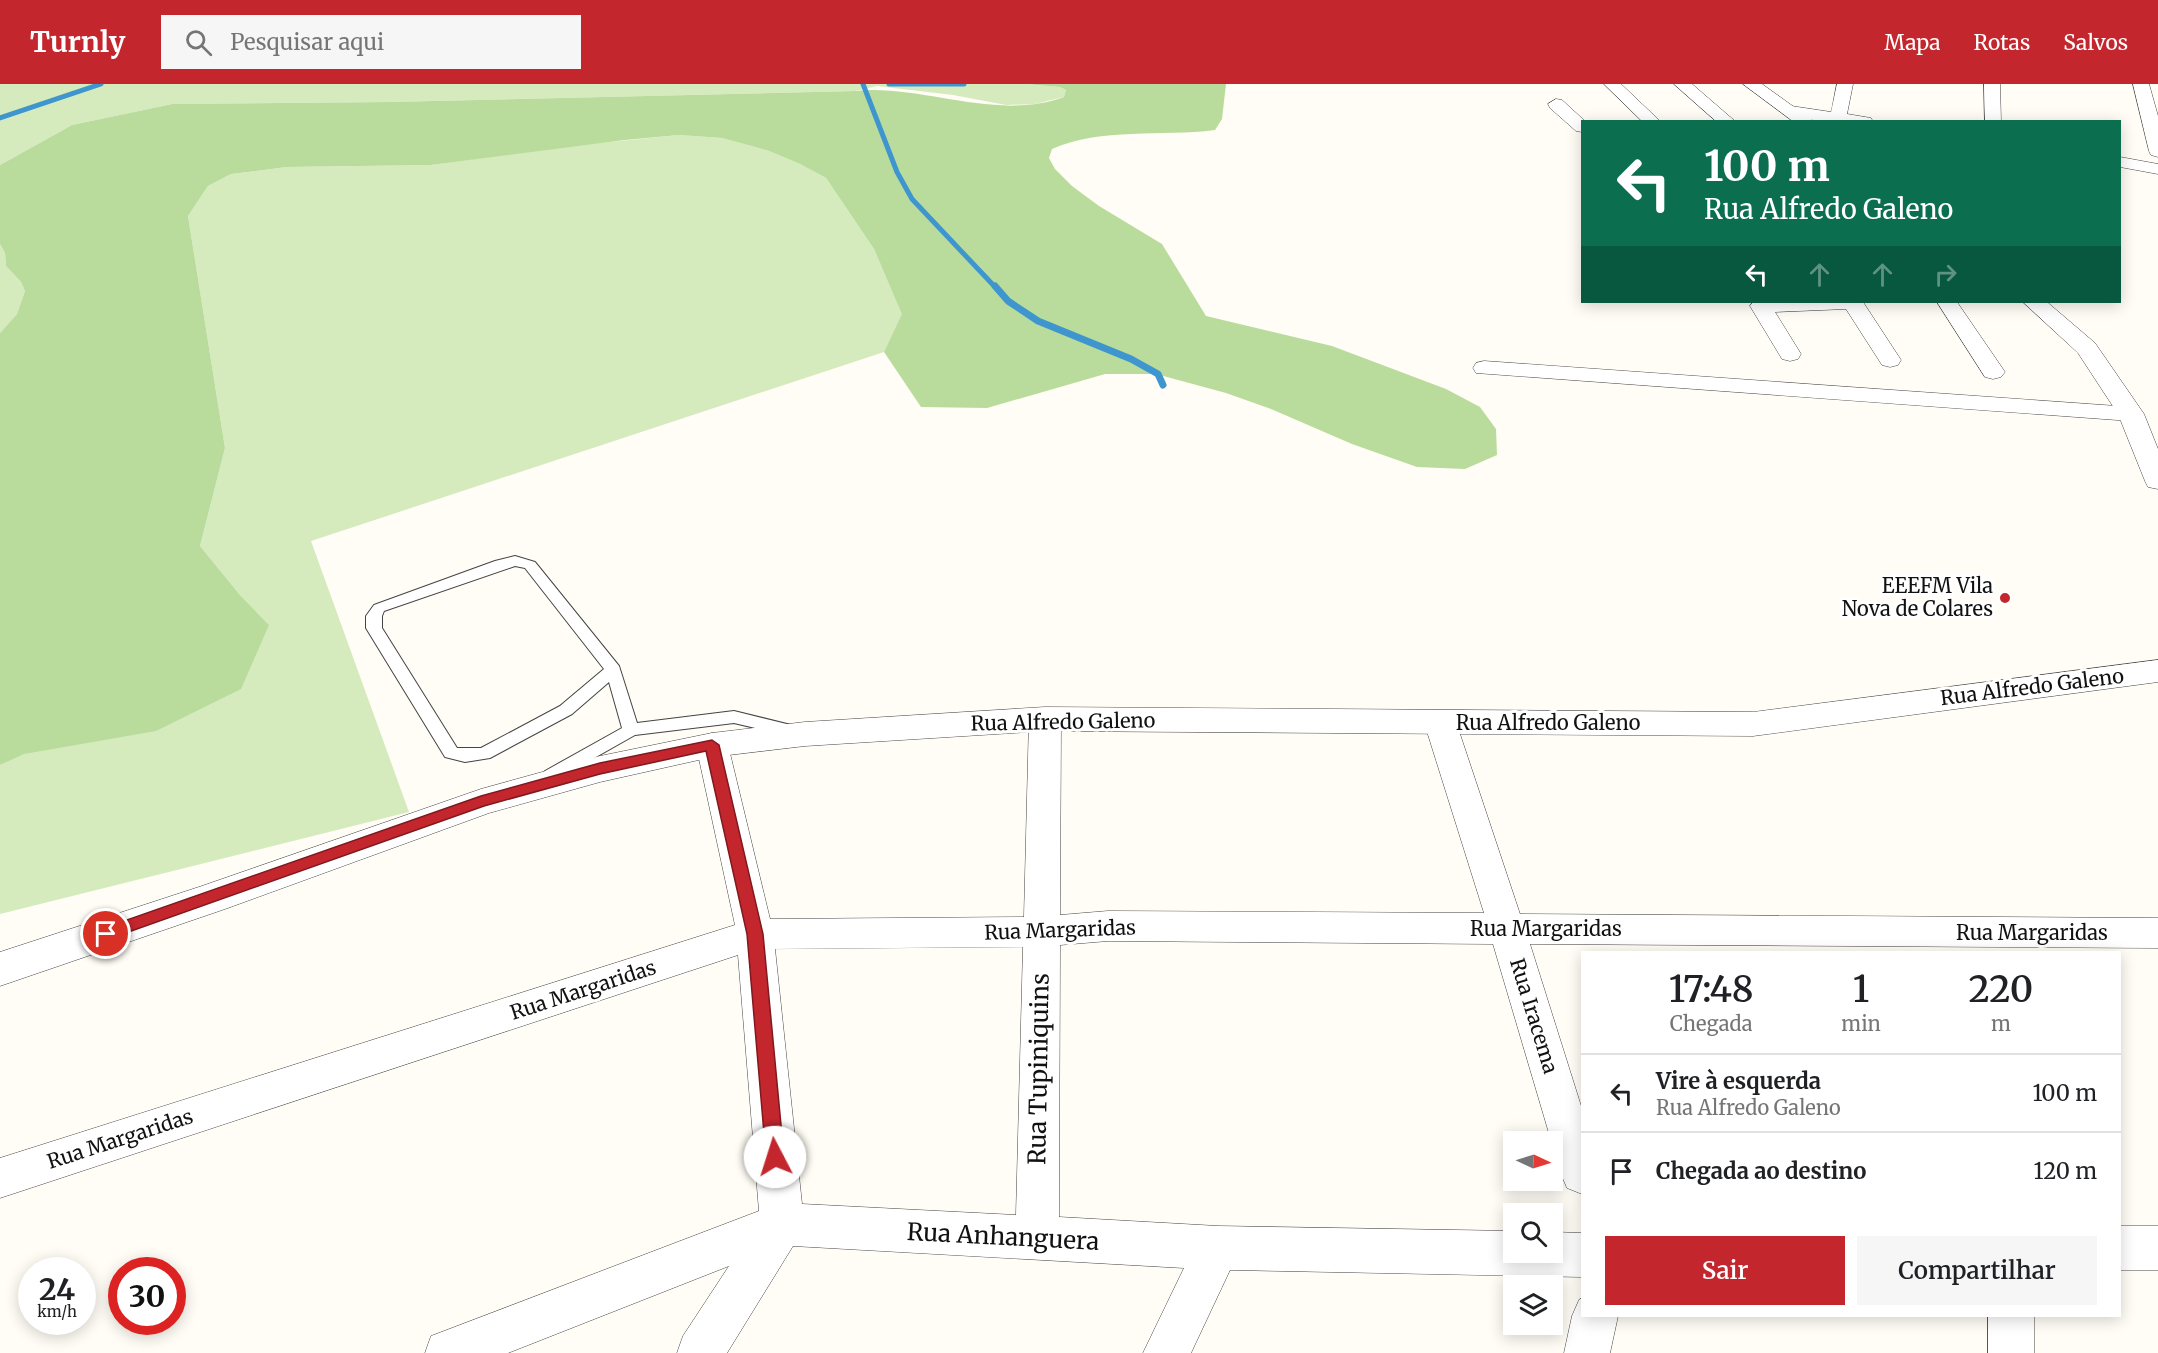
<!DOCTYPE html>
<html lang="pt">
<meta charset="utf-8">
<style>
:root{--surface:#fff;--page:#f6f6f6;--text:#202124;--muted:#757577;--line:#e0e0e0;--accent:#c4262e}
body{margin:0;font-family:Merriweather,serif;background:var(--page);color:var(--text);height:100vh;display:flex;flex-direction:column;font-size:22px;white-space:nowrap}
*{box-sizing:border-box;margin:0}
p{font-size:20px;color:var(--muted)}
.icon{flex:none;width:33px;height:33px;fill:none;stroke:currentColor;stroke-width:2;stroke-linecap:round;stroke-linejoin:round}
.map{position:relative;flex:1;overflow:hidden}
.panel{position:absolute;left:1581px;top:867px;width:540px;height:366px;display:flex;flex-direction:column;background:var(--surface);border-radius:0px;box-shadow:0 3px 15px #0003}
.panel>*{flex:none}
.hud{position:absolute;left:1581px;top:36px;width:540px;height:183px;border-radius:0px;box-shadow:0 3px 15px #0003;background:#0b6e4f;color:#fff;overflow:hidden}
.needle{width:39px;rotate:94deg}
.fabs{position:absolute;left:1503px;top:1047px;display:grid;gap:12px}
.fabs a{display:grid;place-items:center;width:60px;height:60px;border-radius:0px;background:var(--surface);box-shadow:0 3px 15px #0003;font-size:30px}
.speed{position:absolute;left:18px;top:1173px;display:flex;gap:12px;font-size:30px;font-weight:700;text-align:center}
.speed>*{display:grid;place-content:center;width:78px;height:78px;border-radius:50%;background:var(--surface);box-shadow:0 3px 15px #0003;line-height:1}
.speed small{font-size:15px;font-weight:400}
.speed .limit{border:9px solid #d22;background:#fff;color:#111}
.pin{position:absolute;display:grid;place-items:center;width:51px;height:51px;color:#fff;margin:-26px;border:3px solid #fff;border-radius:50%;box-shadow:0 2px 6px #0007}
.me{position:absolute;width:66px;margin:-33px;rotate:355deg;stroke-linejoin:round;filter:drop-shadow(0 0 4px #0008)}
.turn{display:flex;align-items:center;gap:21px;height:126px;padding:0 24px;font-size:27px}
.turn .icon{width:78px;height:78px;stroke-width:2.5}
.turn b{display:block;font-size:42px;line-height:51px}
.lanes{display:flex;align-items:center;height:57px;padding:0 24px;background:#0003;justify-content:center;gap:30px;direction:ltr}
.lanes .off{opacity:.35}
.eta{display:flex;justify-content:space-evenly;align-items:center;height:102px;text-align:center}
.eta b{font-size:36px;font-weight:600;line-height:42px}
.cta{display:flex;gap:12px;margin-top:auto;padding:12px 24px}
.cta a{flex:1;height:69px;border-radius:0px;background:var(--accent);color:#fff;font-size:24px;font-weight:600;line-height:69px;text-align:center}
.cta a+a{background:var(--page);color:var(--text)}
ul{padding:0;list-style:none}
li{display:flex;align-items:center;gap:18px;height:78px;padding:0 24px;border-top:2px solid var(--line)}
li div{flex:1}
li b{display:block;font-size:22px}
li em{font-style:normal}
header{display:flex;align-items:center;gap:36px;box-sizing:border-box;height:84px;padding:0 30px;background:var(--accent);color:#fff}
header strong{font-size:28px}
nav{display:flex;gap:33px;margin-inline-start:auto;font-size:21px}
.search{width:420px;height:54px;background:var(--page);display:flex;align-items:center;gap:15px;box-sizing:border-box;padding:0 21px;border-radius:0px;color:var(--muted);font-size:22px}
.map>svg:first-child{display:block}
.green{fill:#d5ebbd}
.forest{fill:#b9dc9c}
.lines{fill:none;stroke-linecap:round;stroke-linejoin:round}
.stream-far1{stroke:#3f96cf;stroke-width:5}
.stream{stroke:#3f96cf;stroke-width:7}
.service-casing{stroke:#444;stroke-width:2}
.minor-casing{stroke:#444;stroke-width:1}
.tertiary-casing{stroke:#444;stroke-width:1}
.service{fill:#fff;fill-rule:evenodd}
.minor{fill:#fff;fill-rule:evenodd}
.tertiary{fill:#fff;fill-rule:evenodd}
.route{fill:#c4262e;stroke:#7f191e;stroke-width:1.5}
.poi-dot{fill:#c4262e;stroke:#fff;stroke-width:2}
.labels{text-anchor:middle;stroke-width:6;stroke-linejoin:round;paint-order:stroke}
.poi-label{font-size:20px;fill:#111;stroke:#fff;text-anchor:end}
.street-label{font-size:20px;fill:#111;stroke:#fff}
.near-street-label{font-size:24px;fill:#111;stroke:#fff}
</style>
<header>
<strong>Turnly</strong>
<div class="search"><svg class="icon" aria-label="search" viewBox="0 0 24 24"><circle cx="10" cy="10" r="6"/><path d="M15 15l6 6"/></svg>Pesquisar aqui</div>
<nav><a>Mapa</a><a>Rotas</a><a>Salvos</a></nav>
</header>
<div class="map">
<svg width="2158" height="1269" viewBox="0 0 2158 1269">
<rect width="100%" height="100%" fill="#fffdf5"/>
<path class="green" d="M0 0H1025L1060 3 1066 6 1064 13 1035 20 1006 21 953 11 877 2 855 7 389 18 172 20 72 41 0 81Z
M679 51 722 54 769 67 800 80 826 94 874 165 903 230 884 268 311 457 409 728 0 830V681L269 541 240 511 200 462 225 364 188 132 208 102 231 90 287 83 431 81 560 63Z
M0 160 5 169 6 182 21 198 25 207 17 230 0 249Z"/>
<path class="forest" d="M1025 0H1226L1222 35 1215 46C1162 53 1101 43 1052 65L1049 74 1055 85 1072 102 1099 122 1162 160 1206 232 1332 262 1446 305 1480 323 1496 345 1497 371 1465 385 1417 383 1352 360 1271 325 1226 309 1156 290H1105L987 324 921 323 884 268 902 230 874 165 826 94 800 80 769 67 722 54 679 51 625 56 431 81 287 83 231 90 208 102 188 132 225 364 200 462 240 511 269 541 241 605 156 647 24 670 0 681V249L17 230 25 207 21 198 6 182 5 169 0 160V81L72 41 172 20 389 18 855 7C923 0 995 38 1064 13L1066 6 1060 3Z"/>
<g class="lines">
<path class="stream-far1" d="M863 0 897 88 912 115 996 204
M889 0H964
M0 34 101 0"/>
<path class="stream" d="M995 202 1008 217 1038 237 1131 275 1158 290 1163 301"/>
<g class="service-casing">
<path id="service" d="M515 472 535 478 619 582 637 639 734 627 799 643 801 647 799 651 793 653 734 639 635 651 557 695 551 697 545 695 542 691 545 687 622 644 609 598 572 630 490 674 465 678 445 673 366 544V532L374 521 495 477ZM515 482 525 484 604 585 560 622 481 664H457L382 544V532L384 527Z"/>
</g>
<g class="minor-casing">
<path id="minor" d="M1604 0H1621L1661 38H1643Z
M1674 0H1692L1736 38H1717Z
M1837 0H1853L1847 30 1871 34 1873 38C1856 38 1793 39 1783 27L1791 22 1831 28Z
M1984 0H2000L2001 38H1985Z
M1556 15 1562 16 1586 38H1582V48L1576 47 1550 24 1548 20Z
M2120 73 2158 80V90L2120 83Z
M1753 218H1863L1901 276 1898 281 1890 283 1882 281 1846 225 1775 228 1801 270 1798 275 1790 277 1782 275 1750 222Z
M1937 218H1957L2005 288 2001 293 1993 295 1985 293Z
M1484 277 2131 323 2140 325 2143 330 2140 335 2131 337 1476 289 1473 284 1476 279Z
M1045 624 1056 627 1061 635 1060 831 1108 827 1484 829 1424 638 1429 630 1440 627 1451 630 1456 638 1520 830 2158 834V864L1530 860 1582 1025V1110L1567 1104 1561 1090 1493 860 1108 857 1060 861 1059 1133 1218 1142 1514 1147V1168H1552V1148L1582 1149V1193L1230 1186 1191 1269H1143L1184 1184 793 1162 727 1269H677L683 1252 729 1182 508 1269H425L431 1252 759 1127 738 871 0 1114V1074L735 841 696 661 701 653 712 649 723 653 728 661 770 835 1024 833 1029 635 1034 627ZM1023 863 1016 1131 802 1120 775 865Z
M2120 1142H2158V1186H2120Z
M1582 1214V1232H1618L1610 1269H1564L1572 1232 1579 1216Z
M1988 1232H2034V1269H1988Z"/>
</g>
<g class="tertiary-casing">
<path id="tertiary" d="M1743 0H1762L1815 38H1794Z
M2133 0H2149L2158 32V73L2151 71 2149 67Z
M2023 218H2047L2095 259 2144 330 2158 365V405L2148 403 2145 397 2118 330 2078 269Z
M2158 576V598L1753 652 1045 647 805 662 712 673 600 698 489 729 225 825 0 902V868L202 802 481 705 600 672 712 649 805 638 1045 623 1753 628Z"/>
</g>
<use href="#service" class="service"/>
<use href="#minor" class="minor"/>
<use href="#tertiary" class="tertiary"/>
</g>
<path class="route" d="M712 656 719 661 763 850 784 1073 782 1080 775 1082 769 1080 766 1073 747 850 706 667 600 690 484 722 106 856 101 855 98 850 101 845 481 712 600 679Z"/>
<circle class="poi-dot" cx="2005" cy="514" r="6"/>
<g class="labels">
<g class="poi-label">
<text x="1993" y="509">EEEFM Vila<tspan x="1993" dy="23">Nova de Colares</tspan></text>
</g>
<g class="street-label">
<text transform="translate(2032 603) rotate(-7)" y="7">Rua Alfredo Galeno</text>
<text transform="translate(1063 638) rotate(-1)" y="7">Rua Alfredo Galeno</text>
<text x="1548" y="646">Rua Alfredo Galeno</text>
<text x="1546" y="852">Rua Margaridas</text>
<text transform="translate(1060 846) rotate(-2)" y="7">Rua Margaridas</text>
<text x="2032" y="856">Rua Margaridas</text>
<text transform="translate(583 906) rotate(-18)" y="7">Rua Margaridas</text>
<text transform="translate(1534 932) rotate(73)" y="7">Rua Iracema</text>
<text transform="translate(120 1055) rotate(-18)" y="7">Rua Margaridas</text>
</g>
<g class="near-street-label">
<text transform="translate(1039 985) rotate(-89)" y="8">Rua Tupiniquins</text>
<text transform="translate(1003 1153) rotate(3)" y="8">Rua Anhanguera</text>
</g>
</g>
</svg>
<div class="fabs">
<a><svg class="needle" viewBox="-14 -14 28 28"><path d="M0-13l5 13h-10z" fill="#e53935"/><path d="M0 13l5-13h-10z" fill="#757577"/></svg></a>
<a><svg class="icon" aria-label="search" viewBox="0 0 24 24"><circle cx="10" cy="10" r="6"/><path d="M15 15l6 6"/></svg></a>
<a><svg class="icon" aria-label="layers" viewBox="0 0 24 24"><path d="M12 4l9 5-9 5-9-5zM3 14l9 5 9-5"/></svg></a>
</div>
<div class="speed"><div>24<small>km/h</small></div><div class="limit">30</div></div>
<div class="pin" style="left:106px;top:850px;background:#d93025"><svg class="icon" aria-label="arrive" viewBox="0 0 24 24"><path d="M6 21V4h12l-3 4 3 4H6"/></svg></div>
<svg class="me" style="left:775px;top:1073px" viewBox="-20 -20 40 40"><circle r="19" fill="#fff"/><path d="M0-13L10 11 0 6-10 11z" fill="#c4262e"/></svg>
<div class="hud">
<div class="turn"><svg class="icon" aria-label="left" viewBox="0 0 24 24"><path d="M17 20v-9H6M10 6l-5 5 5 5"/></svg><div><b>100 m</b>Rua Alfredo Galeno</div></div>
<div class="lanes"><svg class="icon" aria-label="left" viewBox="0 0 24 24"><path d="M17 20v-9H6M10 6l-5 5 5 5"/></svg><svg class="icon off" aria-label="ahead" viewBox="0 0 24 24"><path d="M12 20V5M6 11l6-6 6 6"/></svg><svg class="icon off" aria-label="ahead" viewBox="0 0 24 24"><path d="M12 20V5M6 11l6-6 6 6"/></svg><svg class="icon off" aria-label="right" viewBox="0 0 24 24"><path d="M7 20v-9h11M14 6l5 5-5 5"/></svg></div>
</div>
<section class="panel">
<div class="eta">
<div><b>17:48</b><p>Chegada</p></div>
<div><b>1</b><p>min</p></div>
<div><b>220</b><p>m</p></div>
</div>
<ul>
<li><svg class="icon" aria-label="left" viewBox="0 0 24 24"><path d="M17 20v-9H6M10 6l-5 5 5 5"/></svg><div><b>Vire à esquerda</b><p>Rua Alfredo Galeno</p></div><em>100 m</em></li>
<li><svg class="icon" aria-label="arrive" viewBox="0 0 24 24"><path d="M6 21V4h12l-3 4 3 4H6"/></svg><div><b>Chegada ao destino</b></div><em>120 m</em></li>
</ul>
<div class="cta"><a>Sair</a><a>Compartilhar</a></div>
</section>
</div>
